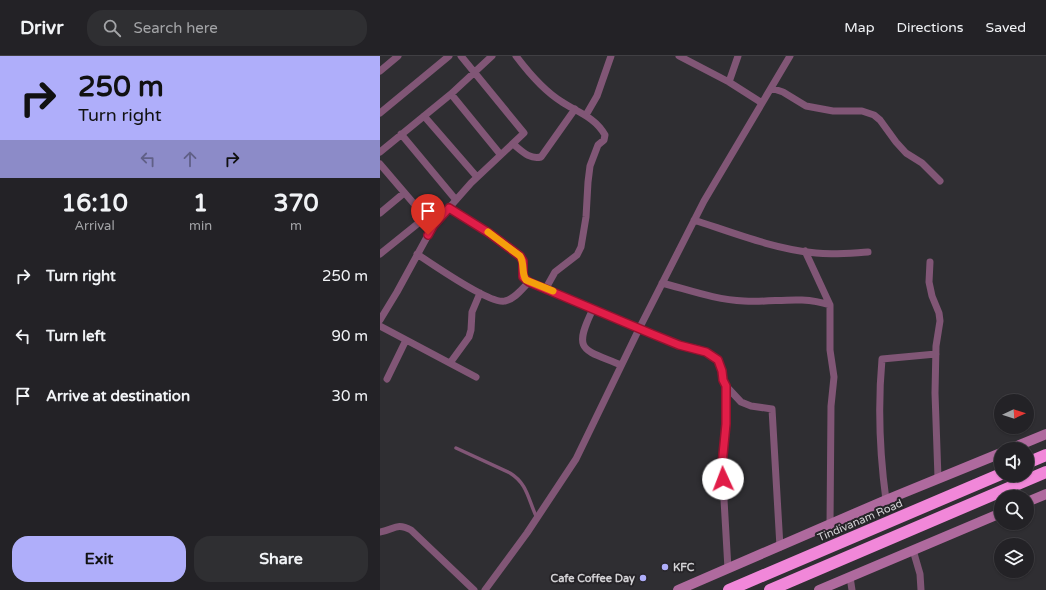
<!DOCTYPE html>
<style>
:root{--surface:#232226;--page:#2f2f32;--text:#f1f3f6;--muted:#a3a4a7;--line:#403f43;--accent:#afaefa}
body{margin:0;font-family:"Varela Round",sans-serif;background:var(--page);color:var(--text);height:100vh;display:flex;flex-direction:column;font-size:15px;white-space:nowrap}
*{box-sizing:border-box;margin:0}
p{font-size:13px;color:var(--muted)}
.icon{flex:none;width:22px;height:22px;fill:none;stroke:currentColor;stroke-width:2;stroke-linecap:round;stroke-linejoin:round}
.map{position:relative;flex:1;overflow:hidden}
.panel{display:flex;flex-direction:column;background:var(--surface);width:380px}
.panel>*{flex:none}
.top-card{background:#afaefa;color:#111;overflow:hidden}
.needle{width:26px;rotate:86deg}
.tools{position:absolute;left:614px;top:338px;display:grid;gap:8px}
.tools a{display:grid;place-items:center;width:40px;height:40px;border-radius:50%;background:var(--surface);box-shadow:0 1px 3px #0004,0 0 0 1px var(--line);font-size:20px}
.pin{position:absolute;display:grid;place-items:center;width:34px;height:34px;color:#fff;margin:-41px -17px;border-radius:50% 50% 50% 0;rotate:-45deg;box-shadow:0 0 4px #0007}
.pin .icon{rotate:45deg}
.me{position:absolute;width:44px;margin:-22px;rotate:358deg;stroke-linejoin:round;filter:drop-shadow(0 0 3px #0008)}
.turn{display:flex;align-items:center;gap:14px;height:84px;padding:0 12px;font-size:18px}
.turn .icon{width:52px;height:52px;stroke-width:2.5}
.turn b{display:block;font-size:28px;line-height:34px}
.lanes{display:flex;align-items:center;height:38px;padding:0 12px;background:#0003;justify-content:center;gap:20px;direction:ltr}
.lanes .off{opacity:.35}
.eta{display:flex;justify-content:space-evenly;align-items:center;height:68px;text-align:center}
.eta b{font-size:24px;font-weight:800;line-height:28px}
.cta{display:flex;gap:8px;margin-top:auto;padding:8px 12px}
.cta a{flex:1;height:46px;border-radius:16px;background:var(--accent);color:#111;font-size:16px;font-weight:800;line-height:46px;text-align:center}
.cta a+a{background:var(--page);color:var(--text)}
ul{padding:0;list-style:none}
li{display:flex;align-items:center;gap:12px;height:60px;padding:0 12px}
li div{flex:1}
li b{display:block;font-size:15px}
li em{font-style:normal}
header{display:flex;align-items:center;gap:24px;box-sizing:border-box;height:56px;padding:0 20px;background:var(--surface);border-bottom:1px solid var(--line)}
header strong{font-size:19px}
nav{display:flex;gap:22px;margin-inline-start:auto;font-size:14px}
.search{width:280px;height:36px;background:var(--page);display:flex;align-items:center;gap:10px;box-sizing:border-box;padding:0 14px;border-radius:16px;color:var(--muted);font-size:15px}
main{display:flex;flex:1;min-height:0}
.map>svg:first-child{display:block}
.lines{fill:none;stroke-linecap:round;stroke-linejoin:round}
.lane{stroke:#815676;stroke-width:3.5}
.street{stroke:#815676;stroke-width:7}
.secondary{stroke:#af6a9e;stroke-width:10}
.highway{stroke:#f187d9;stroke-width:12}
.route-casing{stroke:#92132f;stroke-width:10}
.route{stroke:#e11d48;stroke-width:7}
.slow{stroke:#f59e0b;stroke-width:7}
.poi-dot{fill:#afaefa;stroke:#262428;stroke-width:1.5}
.labels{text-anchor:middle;stroke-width:4;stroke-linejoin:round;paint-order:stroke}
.street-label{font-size:11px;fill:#d4d3d6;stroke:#262428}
.poi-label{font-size:11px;font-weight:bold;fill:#d4d3d6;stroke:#262428;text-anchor:start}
</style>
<header>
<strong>Drivr</strong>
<div class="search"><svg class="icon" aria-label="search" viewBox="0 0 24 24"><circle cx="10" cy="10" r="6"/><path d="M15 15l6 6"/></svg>Search here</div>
<nav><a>Map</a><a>Directions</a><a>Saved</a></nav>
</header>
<main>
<section class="panel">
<div class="top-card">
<div class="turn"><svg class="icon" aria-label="right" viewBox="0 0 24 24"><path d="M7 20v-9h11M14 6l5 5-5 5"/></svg><div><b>250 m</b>Turn right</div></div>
<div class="lanes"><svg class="icon off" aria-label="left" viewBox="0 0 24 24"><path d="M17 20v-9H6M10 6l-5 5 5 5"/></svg><svg class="icon off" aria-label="ahead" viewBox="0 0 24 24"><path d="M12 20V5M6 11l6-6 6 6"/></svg><svg class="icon" aria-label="right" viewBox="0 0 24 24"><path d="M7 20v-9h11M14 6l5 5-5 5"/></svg></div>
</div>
<div class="eta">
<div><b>16:10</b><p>Arrival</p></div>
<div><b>1</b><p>min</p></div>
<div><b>370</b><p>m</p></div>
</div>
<ul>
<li><svg class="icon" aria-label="right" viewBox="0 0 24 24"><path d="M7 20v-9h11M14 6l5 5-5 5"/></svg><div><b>Turn right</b></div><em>250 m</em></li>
<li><svg class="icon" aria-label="left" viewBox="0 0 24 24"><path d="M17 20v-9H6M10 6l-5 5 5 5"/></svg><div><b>Turn left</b></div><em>90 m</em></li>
<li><svg class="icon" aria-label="arrive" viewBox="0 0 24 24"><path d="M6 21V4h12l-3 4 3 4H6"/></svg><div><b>Arrive at destination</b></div><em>30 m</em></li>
</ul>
<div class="cta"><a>Exit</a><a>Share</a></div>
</section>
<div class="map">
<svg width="666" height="534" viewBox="0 0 666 534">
<rect width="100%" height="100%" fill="#2f2e32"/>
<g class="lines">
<path class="lane" d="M76 392 130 417C148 428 148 444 157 462"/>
<path class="street" d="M136 0C148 16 164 35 182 46 197 56 215 61 225 79L224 84 218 89 210 110 208 126 206 161 201 191 197 199 175 216 166 232
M299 0 349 26 382 47
M0 15 18 0
M349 26 358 0
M391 32 403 36 426 50 453 55H482L494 59 500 64 516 86 526 97 542 107 560 125
M71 38 120 98
M0 57 69 0
M206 59 217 40 231 0
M44 60 97 121
M21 78 76 144
M133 88C141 94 149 104 161 101L195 53
M0 96 71 38 112 0
M0 108 53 170
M69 152 109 177 140 200 143 205V221L149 226 259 273 299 289 318 293 332 299 338 304 342 315 343 324 346 330 361 346 371 350 392 353 400 491
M0 157 24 137
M314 164C354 177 394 193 436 197 453 199 471 197 488 196
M0 198 46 161
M37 198C52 208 111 249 125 245 135 243 142 233 149 226
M550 206 549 226 552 240 559 257 560 265 556 290 555 337 558 422
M282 227C309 234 336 244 364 245 395 247 419 239 450 249L425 195
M450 249V294L454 321 451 350 450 469
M213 253C192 296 203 293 241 309
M0 264 17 236 53 170 91 127 144 77 81 0
M0 270 96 321
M70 307 89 281 91 274 92 256 100 237
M7 323 26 284
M346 330V368L344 383 342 409 348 513
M506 444C500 400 498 347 502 303L556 298
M0 476C14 474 16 466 31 474L94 534
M533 494 540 518 541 534
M470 521 472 534
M105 534 147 477 196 403 259 273 324 145 410 0"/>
<path class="secondary" d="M630 393 666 378
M647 446 666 438
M298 534 506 444 621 397
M439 534 621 457"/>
<path class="highway" d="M647 407 666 399
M349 534 621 418
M390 534 666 416"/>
</g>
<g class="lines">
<g class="route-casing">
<path id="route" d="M48 179 53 170 69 152 109 177 140 200 143 205V221L149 226 272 278 299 289 326 296 338 304 342 315 343 324 346 330V368L342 409 343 423"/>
</g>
<use href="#route" class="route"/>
<path class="slow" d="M108 176 140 200C145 208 141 217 146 224L173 235"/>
</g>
<g class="poi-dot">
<circle cx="285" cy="511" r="4"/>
<circle cx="263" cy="522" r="4"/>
</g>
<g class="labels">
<g class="street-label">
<text transform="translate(480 464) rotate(-23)" y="4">Tindivanam Road</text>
</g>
<g class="poi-label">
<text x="293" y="515">KFC</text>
<text x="255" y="526" text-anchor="end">Cafe Coffee Day</text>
</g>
</g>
</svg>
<div class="tools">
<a><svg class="needle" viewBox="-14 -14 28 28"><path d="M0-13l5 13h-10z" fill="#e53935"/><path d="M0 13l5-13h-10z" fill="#a3a4a7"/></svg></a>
<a><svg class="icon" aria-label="sound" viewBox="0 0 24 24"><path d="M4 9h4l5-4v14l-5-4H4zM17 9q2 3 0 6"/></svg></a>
<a><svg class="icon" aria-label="search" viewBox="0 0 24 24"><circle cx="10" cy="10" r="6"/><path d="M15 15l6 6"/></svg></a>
<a><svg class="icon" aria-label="layers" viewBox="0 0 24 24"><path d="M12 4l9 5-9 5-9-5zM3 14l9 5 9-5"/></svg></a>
</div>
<div class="pin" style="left:48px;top:179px;background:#d93025"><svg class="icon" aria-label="arrive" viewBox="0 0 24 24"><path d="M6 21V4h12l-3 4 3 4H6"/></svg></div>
<svg class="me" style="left:343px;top:423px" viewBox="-20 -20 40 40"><circle r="19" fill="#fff"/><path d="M0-13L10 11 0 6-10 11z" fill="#e11d48"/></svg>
</div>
</main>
